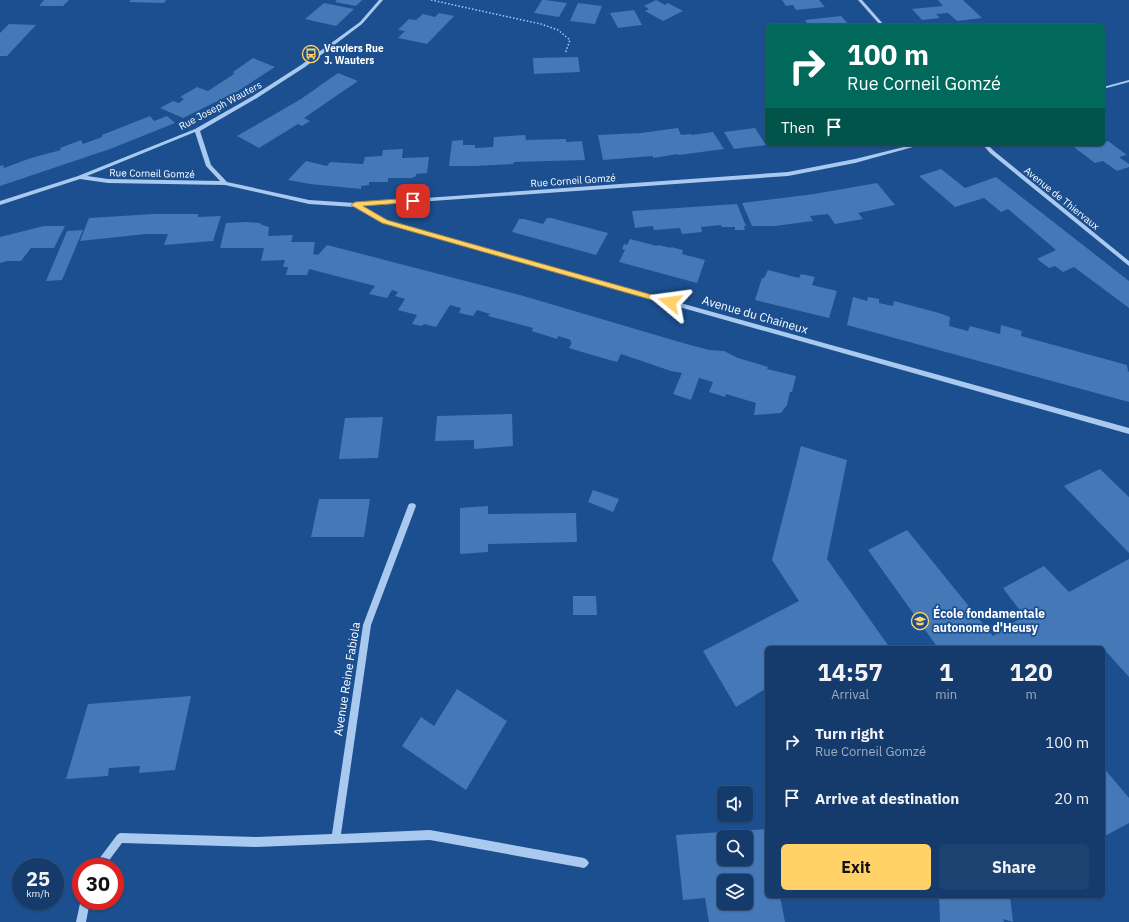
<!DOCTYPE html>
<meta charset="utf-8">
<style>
:root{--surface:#143b6b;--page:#1d4271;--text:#f1f3f6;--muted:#9dadc1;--line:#33557e;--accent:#ffd166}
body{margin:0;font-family:"IBM Plex Sans",sans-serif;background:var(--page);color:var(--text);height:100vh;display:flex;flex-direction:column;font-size:15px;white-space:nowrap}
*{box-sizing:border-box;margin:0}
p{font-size:13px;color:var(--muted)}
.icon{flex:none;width:22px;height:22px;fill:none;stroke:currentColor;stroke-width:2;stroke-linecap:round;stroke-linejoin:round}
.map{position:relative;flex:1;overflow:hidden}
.sheet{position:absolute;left:765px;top:646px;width:340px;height:252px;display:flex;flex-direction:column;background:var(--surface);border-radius:6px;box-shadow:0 1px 3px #0004,0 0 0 1px var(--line)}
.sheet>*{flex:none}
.banner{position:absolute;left:765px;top:24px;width:340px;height:122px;border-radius:6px;box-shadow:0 1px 3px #0004,0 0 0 1px var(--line);background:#00695c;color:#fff;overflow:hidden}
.fabs{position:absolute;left:717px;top:786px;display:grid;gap:8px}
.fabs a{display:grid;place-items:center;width:36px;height:36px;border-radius:6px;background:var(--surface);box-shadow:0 1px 3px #0004,0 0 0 1px var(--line);font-size:20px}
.speed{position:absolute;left:12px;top:858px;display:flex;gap:8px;font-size:20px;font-weight:700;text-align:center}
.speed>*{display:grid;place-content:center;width:52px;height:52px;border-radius:50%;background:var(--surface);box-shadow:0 1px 3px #0004,0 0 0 1px var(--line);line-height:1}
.speed small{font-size:10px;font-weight:400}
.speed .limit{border:6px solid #d22;background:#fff;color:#111}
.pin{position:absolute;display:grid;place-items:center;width:34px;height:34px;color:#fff;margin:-17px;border-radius:8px;box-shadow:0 2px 6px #0006}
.me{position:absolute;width:44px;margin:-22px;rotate:286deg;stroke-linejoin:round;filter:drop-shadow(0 0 3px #0008)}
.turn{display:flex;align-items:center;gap:14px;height:84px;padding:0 16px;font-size:18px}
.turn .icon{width:52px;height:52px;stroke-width:2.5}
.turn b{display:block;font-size:28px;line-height:34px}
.then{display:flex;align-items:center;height:38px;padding:0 16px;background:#0003;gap:8px;font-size:15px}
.eta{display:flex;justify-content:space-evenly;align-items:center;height:68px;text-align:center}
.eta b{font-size:24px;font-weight:700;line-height:28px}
.button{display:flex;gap:8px;margin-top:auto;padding:8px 16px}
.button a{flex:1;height:46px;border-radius:6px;background:var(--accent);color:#111;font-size:16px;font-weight:700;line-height:46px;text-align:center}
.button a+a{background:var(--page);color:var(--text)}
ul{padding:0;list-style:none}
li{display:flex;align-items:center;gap:12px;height:56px;padding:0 16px}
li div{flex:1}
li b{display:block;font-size:15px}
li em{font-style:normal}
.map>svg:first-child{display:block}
.building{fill:#4478b7;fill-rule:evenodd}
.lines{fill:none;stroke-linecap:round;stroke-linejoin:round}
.path{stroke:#a9c9ee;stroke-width:1.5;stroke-dasharray:1.5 2;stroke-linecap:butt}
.minor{fill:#a9c9ee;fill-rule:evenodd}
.route{fill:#ffd166;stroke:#a68842}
.labels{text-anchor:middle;stroke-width:3.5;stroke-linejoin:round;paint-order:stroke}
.far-poi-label{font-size:10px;font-weight:bold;fill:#fff;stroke:#1b4f8f;text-anchor:start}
.far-street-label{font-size:10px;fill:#fff;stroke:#1b4f8f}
.street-label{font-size:12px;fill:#fff;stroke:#1b4f8f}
.poi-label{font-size:12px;font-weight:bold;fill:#fff;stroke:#1b4f8f;text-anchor:start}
</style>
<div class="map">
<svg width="1129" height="922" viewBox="0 0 1129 922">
<rect width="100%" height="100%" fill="#1b4f8f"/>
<path class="building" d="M44 0H69L63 6H39Z
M131 0H166L164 3 129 2Z
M337 0H362L356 6 335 2Z
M542 0H545L567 3 559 17 534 13Z
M656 0 665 5 668 3 683 11 663 21 645 11 649 9 644 6Z
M782 0H819L825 7 796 10 793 5 786 6Z
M938 0H963L982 18 957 21 948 13 936 14 940 18 922 20 912 9 943 6Z
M324 3 354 9 336 26 305 19Z
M578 3 602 6 595 24 570 21Z
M634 10 642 25 618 28 610 13Z
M439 13 454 16 427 44 398 38 405 31 398 30 409 19 416 20 423 14 435 17Z
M841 16 850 26H809L805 20Z
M9 24 36 25 7 56H0V33Z
M578 57 580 72 534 74 533 58Z
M253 58 275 67 238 91 183 118 160 108 173 101 179 103 184 99 180 97 197 87 208 91 234 74 233 72Z
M338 73 358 81 304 118 310 121 302 126 298 124 259 148 237 136 301 99Z
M150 116 154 121 167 116 175 123 110 149 0 186V166L3 165 4 168 31 158 61 150 60 148 81 140 83 144 102 137V135Z
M678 128 681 135 691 134 692 135 713 132 724 149 679 155 678 154 653 158V156L603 160 598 135 641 133Z
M755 128 766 145 734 149 724 132Z
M525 135 526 140 566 139V142L582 141 585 160 514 162 513 164 473 166H449L452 141 463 140V145H475V148L493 147 494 137Z
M1108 141 1127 155 1119 157 1129 164V167L1117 171 1103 161 1095 163 1071 145 1075 144H1103V142Z
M403 149 402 158 429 157 427 173 416 174V176L412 178H388V182H369V185L361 186V189L310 184 288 180 306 161 327 166 330 162 363 164 365 157 382 156 383 150Z
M941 169 965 188 996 177 1129 281V308L1074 267 1063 272 1055 266 1049 268 1037 259 1056 250 1008 209 1001 212 984 198 955 207 919 176Z
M877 183 895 205 858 213 863 219 835 224 828 214 810 216 813 221 775 226H752L742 203 814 194Z
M737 204 746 226H744L745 230H735V227H722L721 225 701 227 702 232 682 234 680 228 654 230 653 226 635 228 632 211Z
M154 214H198V217L221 216 213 241 164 245 168 234H146L80 241 89 218Z
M547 218H551L608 233 596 255 512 232 519 219H524L543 224Z
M247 222 260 223 262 225 269 227 268 236 293 235 291 242H315L313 254 318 255 327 245 520 295 683 343 709 350 724 351 738 358 768 367 767 369 796 376 792 392H790L787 405 781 413 754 415 756 403 726 394 725 397 709 392 713 382 699 378 691 400 673 394 682 373 671 371 621 354 617 362 592 355 569 348 572 342H570L571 340 558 336 557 339 532 331 533 328 488 316 490 314 477 310 473 316 459 313 461 308 450 305 436 327 424 324 422 326 412 324 417 315 398 310 405 299 395 296 398 292 392 290 387 298 369 294 375 286 309 269 307 275H286L288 267H283L285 260 261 261 264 248H220L226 223Z
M44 226H65L54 248H31L21 261H7L0 263V237Z
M83 230 62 280 46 281 67 231Z
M630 239 657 246 658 245 671 248V247L683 250 682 254 705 260 697 283 619 262 625 250 622 249 624 244 627 245Z
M768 270 799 278 801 274 815 277 812 285 837 291 829 318 755 300 762 278H764Z
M853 297 867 301 868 297 879 299V303L893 306 894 301 939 313 950 317 949 326 968 331 970 326 1000 334 1001 325 1022 331 1021 336 1127 365 1128 371 1129 372V402L847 325Z
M512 414 513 446 474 449V440L435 441 437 416Z
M383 417 378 458 339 459 345 418Z
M801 446 847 460 827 559 890 648H767V688L736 707 703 651 799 601 772 560Z
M1100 469 1129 497V553L1064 486Z
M593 490 619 499 613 512 588 502Z
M319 499H370L364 537H311Z
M488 506V514L576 513 577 542 488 544V552L460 554V508Z
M907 530 993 636 1024 616 1003 588 1044 566 1069 592 1129 559V677L1102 647 938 648 868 550Z
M573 596H596L597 615H573Z
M457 689 507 721 466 790 402 746 421 717 434 726Z
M191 696 175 770 139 773 140 766 109 768 108 776 66 779 88 704Z
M1103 767 1129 798V823L1103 837Z
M767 829V896H780L785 922H709L705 898 683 900 676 835ZM724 837H746V859H724ZM724 881H746V903H724Z
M939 896H955L962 898 961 896H1010L1013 922 1003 919 1004 922H940Z"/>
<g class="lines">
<path class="path" d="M431 0 541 24 558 30 570 40 565 54"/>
<path class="minor" d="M379 0H383L362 24 305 67 257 98 200 131 211 165 227 182 309 200 355 203 788 172 855 159 916 144H924L855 163 788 176 361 206 386 221 1129 428V434L382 223 354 207 309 204 225 185 108 183 80 179 0 205V201L78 176 195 129 253 96 301 65 360 22ZM195 132 206 166 220 181 108 179 87 176Z
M858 0H862L885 26H881Z
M1129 80V82L1103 89V87Z
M982 144H987L994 151 1129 261V266L990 153Z
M412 503 415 504 416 506 371 625 341 834 430 830 584 858 587 860 589 863 587 866 584 868 430 840 256 847 122 843 104 867H93L117 835 120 833 256 837 332 834 363 625 408 506 409 504Z
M81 899V901H90L86 922H76Z"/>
</g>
<path class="route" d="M413 198 415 199V202L363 206 387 220 670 300 674 302 670 305 382 223 351 205 355 202Z"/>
<defs>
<g id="bus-ring" transform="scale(0.9)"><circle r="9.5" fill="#1b4f8f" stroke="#ffd166" stroke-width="1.5"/><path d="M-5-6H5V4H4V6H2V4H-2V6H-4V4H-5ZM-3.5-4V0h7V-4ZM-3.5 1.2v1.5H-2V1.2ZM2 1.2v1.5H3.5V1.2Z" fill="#ffd166"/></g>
<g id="school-ring" transform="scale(0.9)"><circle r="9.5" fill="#1b4f8f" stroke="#ffd166" stroke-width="1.5"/><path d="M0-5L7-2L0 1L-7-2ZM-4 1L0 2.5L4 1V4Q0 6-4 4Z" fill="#ffd166"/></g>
</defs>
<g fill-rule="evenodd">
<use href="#bus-ring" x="311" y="54"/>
<use href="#school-ring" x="920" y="621"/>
</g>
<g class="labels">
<g class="far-poi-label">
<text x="324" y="52">Verviers Rue<tspan x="324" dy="12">J. Wauters</tspan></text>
</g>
<g class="far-street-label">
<text transform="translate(220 105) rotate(-28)" y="4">Rue Joseph Wauters</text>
<text transform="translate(152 173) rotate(1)" y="4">Rue Corneil Gomzé</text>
<text transform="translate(573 180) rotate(-4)" y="4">Rue Corneil Gomzé</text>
<text transform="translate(1062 198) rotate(39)" y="4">Avenue de Thiervaux</text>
</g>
<g class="street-label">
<text transform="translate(755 315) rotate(16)" y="4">Avenue du Chaineux</text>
<text transform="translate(347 679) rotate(-81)" y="4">Avenue Reine Fabiola</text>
</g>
<g class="poi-label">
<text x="933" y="618">École fondamentale<tspan x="933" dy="14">autonome d'Heusy</tspan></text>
</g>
</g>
</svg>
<div class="fabs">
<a><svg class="icon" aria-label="sound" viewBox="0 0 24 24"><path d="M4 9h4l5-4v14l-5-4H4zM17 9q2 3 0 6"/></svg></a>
<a><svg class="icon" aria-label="search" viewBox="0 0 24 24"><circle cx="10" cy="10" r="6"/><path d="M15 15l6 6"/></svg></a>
<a><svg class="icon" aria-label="layers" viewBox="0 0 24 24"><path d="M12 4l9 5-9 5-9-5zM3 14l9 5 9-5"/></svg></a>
</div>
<div class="speed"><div>25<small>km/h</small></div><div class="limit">30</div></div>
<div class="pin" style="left:413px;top:201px;background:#d93025"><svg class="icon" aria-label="arrive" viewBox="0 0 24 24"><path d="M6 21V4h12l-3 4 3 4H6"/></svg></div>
<svg class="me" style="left:670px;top:302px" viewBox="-20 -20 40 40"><path d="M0-17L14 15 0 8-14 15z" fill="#ffd166" stroke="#fff" stroke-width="4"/></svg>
<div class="banner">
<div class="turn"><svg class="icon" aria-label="right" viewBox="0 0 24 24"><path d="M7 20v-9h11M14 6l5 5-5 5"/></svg><div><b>100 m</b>Rue Corneil Gomzé</div></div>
<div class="then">Then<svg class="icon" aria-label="arrive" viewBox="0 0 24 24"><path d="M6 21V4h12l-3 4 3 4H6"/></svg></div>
</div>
<section class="sheet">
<div class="eta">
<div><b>14:57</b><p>Arrival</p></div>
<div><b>1</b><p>min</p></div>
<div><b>120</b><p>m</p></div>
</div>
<ul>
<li><svg class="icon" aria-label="right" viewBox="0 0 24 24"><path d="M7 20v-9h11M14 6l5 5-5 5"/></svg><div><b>Turn right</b><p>Rue Corneil Gomzé</p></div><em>100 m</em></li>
<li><svg class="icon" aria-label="arrive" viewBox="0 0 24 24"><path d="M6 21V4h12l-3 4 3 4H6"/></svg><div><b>Arrive at destination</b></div><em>20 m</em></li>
</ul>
<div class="button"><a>Exit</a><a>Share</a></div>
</section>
</div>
